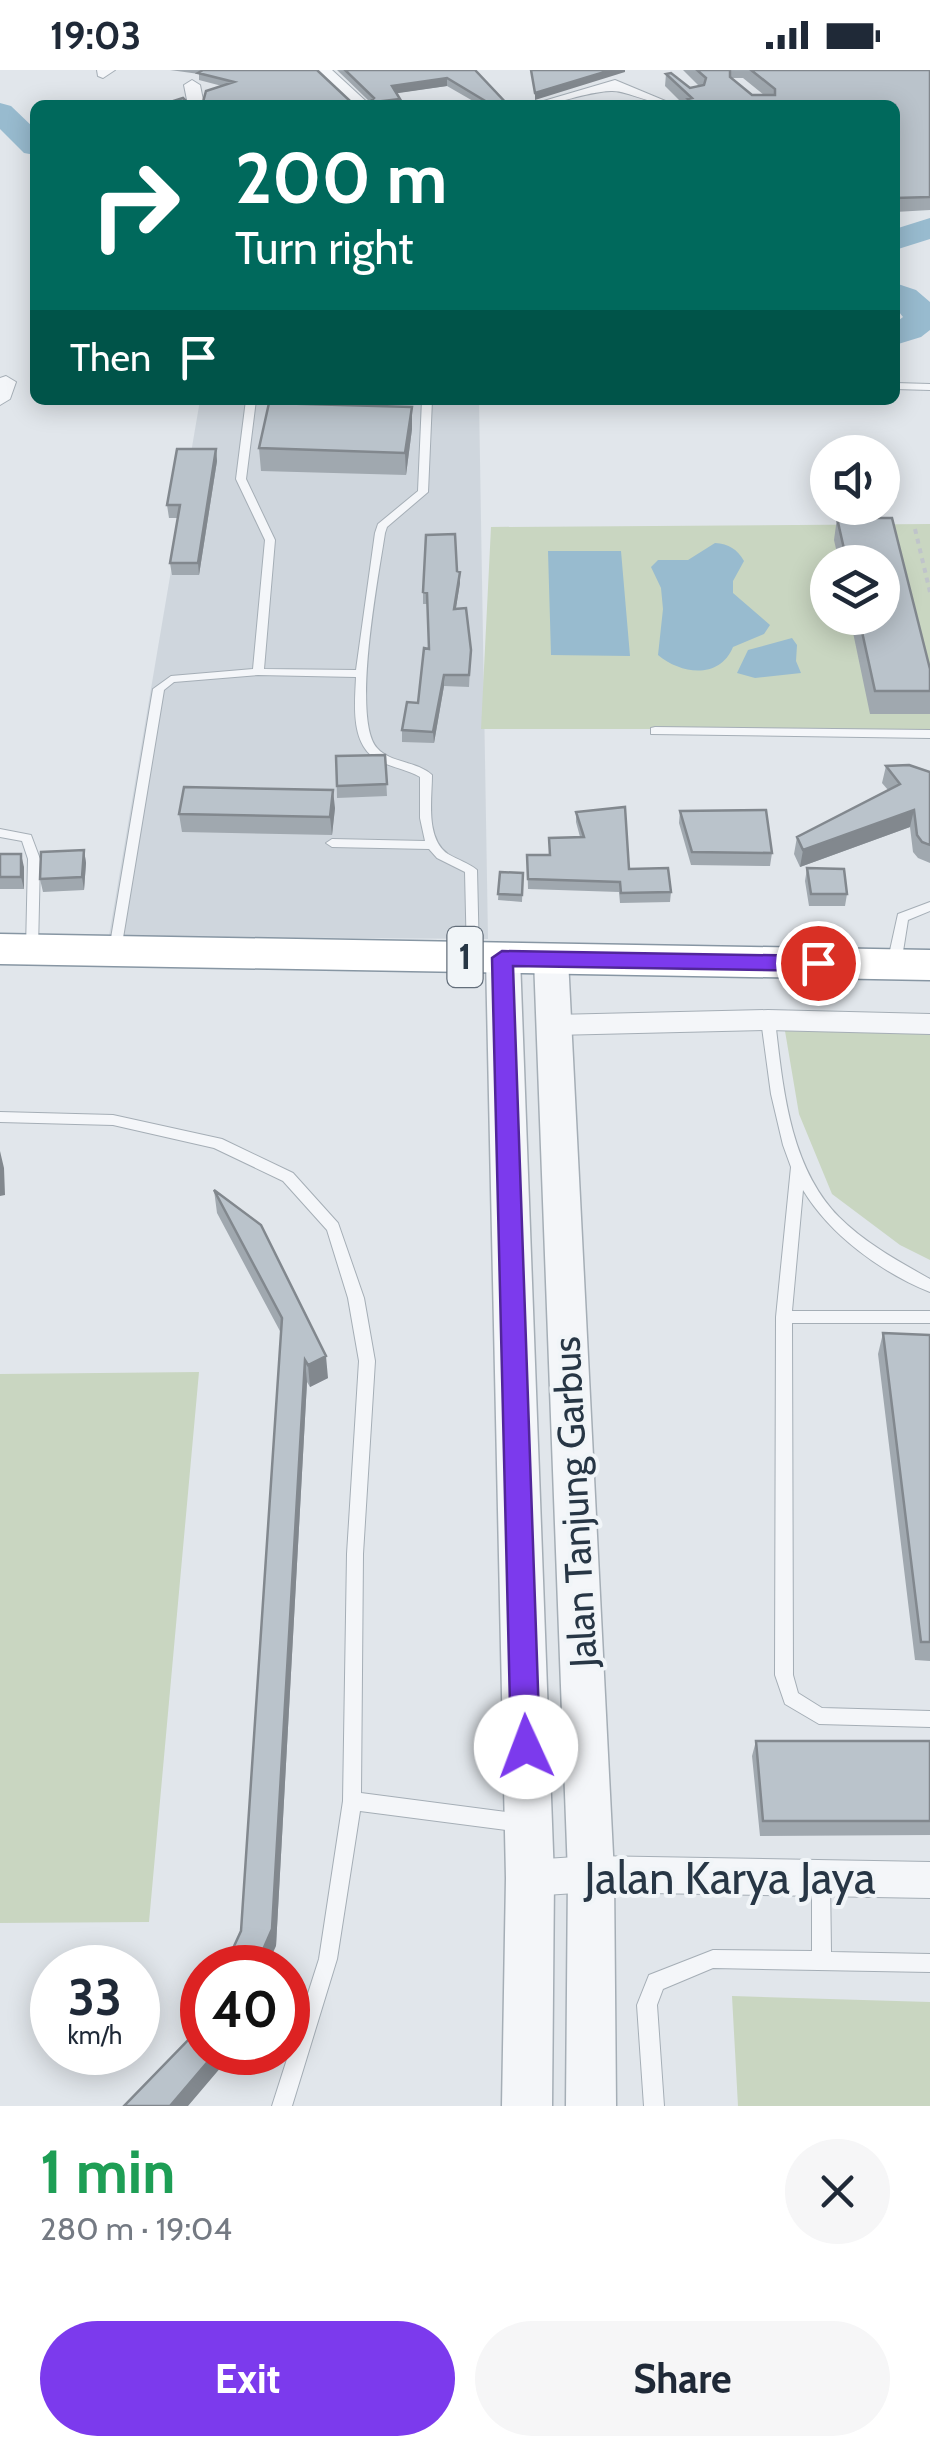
<!DOCTYPE html>
<meta charset="utf-8">
<style>
:root{--surface:#fff;--page:#f6f6f7;--text:#1f2937;--muted:#747a83;--accent:#7c3aed}
body{margin:0;font-family:Cabin,sans-serif;background:var(--page);color:var(--text);height:100vh;display:flex;flex-direction:column;font-size:38px;white-space:nowrap}
*{box-sizing:border-box;margin:0}
p{font-size:32px;color:var(--muted)}
.icon{flex:none;width:55px;height:55px;fill:none;stroke:currentColor;stroke-width:2;stroke-linecap:round;stroke-linejoin:round}
.map{position:relative;height:2036px;overflow:hidden}
.details{display:flex;flex-direction:column;background:var(--surface);flex:1}
.details>*{flex:none}
.guide{position:absolute;left:30px;top:30px;width:870px;height:305px;border-radius:15px;box-shadow:0 5px 25px #0003;background:#00695c;color:#fff;overflow:hidden}
.buttons{position:absolute;left:810px;top:365px;display:grid;gap:20px}
.buttons a{display:grid;place-items:center;width:90px;height:90px;border-radius:50%;background:var(--surface);box-shadow:0 5px 25px #0003;font-size:50px}
.speed{position:absolute;left:30px;top:1875px;display:flex;gap:20px;font-size:50px;font-weight:700;text-align:center}
.speed>*{display:grid;place-content:center;width:130px;height:130px;border-radius:50%;background:var(--surface);box-shadow:0 5px 25px #0003;line-height:1}
.speed small{font-size:25px;font-weight:400}
.speed .limit{border:15px solid #d22;background:#fff;color:#111}
.pin{position:absolute;display:grid;place-items:center;width:85px;height:85px;color:#fff;margin:-42px;border:5px solid #fff;border-radius:50%;box-shadow:0 2px 10px #0007}
.me{position:absolute;width:110px;margin:-55px;rotate:358deg;stroke-linejoin:round;filter:drop-shadow(0 0 8px #0008)}
.turn{display:flex;align-items:center;gap:35px;height:210px;padding:0 40px;font-size:45px}
.turn .icon{width:130px;height:130px;stroke-width:2.5}
.turn b{display:block;font-size:70px;line-height:85px}
.then{display:flex;align-items:center;height:95px;padding:0 40px;background:#0003;gap:20px;font-size:38px}
.round{display:grid;place-items:center;flex:none;width:105px;height:105px;border-radius:52px;background:var(--page)}
.overview{display:flex;align-items:center;justify-content:space-between;height:170px;padding:0 40px}
h1{font-size:60px;font-weight:800;line-height:75px;color:#1e9e55}
.primary-button{display:flex;gap:20px;margin-top:auto;padding:20px 40px}
.primary-button a{flex:1;height:115px;border-radius:60px;background:var(--accent);color:#fff;font-size:40px;font-weight:800;line-height:115px;text-align:center}
.primary-button a+a{background:var(--page);color:var(--text)}
.status{display:flex;justify-content:space-between;align-items:center;height:70px;padding:0 50px;background:var(--surface);direction:ltr}
.status svg{height:28px;fill:currentColor}
.map>svg:first-child{display:block}
.built{fill:#cfd6dd}
.green{fill:#c9d6c1;fill-rule:evenodd}
.water{fill:#98bbcf}
.lines{fill:none;stroke-linecap:round;stroke-linejoin:round}
.river{fill:#98bbcf;fill-rule:evenodd}
.service-casing{stroke:#a5aeb6;stroke-width:2}
.minor-casing{stroke:#a5aeb6;stroke-width:2}
.tertiary-casing{stroke:#a5aeb6;stroke-width:3}
.trunk-casing{stroke:#8796a3;stroke-width:3}
.path{stroke:#bfc4ca;stroke-width:4;stroke-dasharray:5 5;stroke-linecap:butt}
.service{fill:#f4f6f9;fill-rule:evenodd}
.minor{fill:#f4f6f9;fill-rule:evenodd}
.tertiary{fill:#f4f6f9;fill-rule:evenodd}
.trunk{fill:#fff;fill-rule:evenodd}
.wall{fill:#a0a8af;fill-rule:evenodd}
.shaded-wall{fill:#82888e}
.building{fill:#bac3cb;stroke:#82888e;stroke-width:2.5}
.route{fill:#7c3aed;stroke:#51269a;stroke-width:2.5}
.labels{text-anchor:middle;stroke-width:8;stroke-linejoin:round;paint-order:stroke}
.shield{fill:#f1f5f8;stroke:#646f7b;stroke-width:2.5}
.shield-label{font-size:35px;font-weight:bold;fill:#273645}
.street-label{font-size:38px;fill:#273645;stroke:#f1f5f8}
.near-street-label{font-size:45px;fill:#273645;stroke:#f1f5f8}
</style>
<div class="status"><b>19:03</b><svg viewBox="0 0 49 12"><path d="M0 12V9h3v3zM5 12V6h3v6zM10 12V3h3v9zM15 12V0h3v12zM26 1h20v11H26zM47 4h2v5h-2z"/></svg></div>
<div class="map">
<svg width="930" height="2036" viewBox="0 0 930 2036">
<rect width="100%" height="100%" fill="#e1e6eb"/>
<path class="built" d="M200 330H479L488 869 109 866Z"/>
<path class="green" d="M930 454V659H481L491 457ZM828 492H882V548H828Z
M785 961 930 964V1190L900 1175 832 1124 799 1044Z
M199 1302 149 1852 0 1853V1304Z
M732 1926 930 1932V2036H738Z"/>
<path class="water" d="M715 473C729 474 737 479 744 491L733 511V523L770 555 764 564 733 577C720 609 682 605 658 585L663 539 661 518 651 497 658 490H688Z
M548 481H621L630 586 551 585Z
M792 568 797 575 796 591 801 603 755 608 737 603 748 580Z"/>
<g class="lines">
<path class="river" d="M0 33 11 36 35 59V85L24 83 0 59Z
M930 148V169L895 180V159Z
M895 213 916 220 930 232V260L921 267 895 275V253L903 247 895 237Z"/>
<g class="service-casing">
<path id="service" d="M895 313 930 314V320L895 319Z
M246 330H256L246 409 275 470 264 599 356 600 375 463 378 454 418 421 422 330H432L428 422 387 457 385 463C379 503 351 649 377 678 390 693 417 691 432 705 432 729 425 768 448 784 458 790 469 793 477 800L479 887 478 890H468L467 887 465 802 437 788 429 779 332 777 326 773 332 769 425 771 420 748V707C406 699 389 697 376 689 350 673 355 633 356 607L258 605 174 612 164 620 121 880 115 885 109 880 153 619 171 606 253 599 265 470 236 409Z
M655 657 930 660V668L651 664V658Z
M0 759 31 765 40 789 38 879 32 884 26 879 28 789 22 771 0 767Z
M930 832V841L908 850 901 894 894 899 889 897 887 894 898 844Z
M768 945 775 950C783 1017 789 1096 839 1147 865 1173 898 1191 930 1209V1222C882 1203 830 1165 803 1120L792 1241H930V1253H792L793 1605 798 1623 822 1638 930 1641V1657L819 1654 785 1634 775 1605 776 1247 791 1097 783 1075 771 1024 761 950Z
M0 1042 113 1045 222 1069 293 1103 338 1153 364 1228 375 1291 363 1484 361 1723 522 1744 528 1747 531 1753 528 1759 522 1762 360 1741 337 1889 292 2036H272L319 1889 343 1731 347 1484 359 1291 348 1228 327 1160 283 1111 214 1078 113 1055 0 1052Z
M821 1799 828 1801 830 1808 831 1882 930 1884V1902L713 1898 663 1919 657 1935 664 2036H644L637 1935 649 1905 713 1880 812 1881V1808L814 1801Z"/>
</g>
<g class="minor-casing">
<path id="minor" d="M97 0H115L103 8 98 6Z
M315 0H332L370 35H353Z
M192 10 200 15 204 35H188L184 15Z
M615 10 675 35C650 35 627 20 611 21 584 22 559 35 530 35Z
M6 306 16 312 10 329 0 335V308Z
M768 940 930 944V964L768 960 554 965 545 962 541 955 545 948 554 945Z
M591 1786 930 1792V1828L591 1822 530 1826 517 1821 512 1808 517 1795 530 1790Z"/>
</g>
<g class="tertiary-casing">
<path id="tertiary" d="M503 876 515 880 520 888 554 1808 552 2036H502L506 1808 486 888 491 880Z
M551 877 563 881 568 889 614 1804 616 2036H566L568 1804 534 889 539 881Z"/>
</g>
<g class="trunk-casing">
<path id="trunk" d="M0 864 930 880V910L0 894Z"/>
</g>
<path class="path" d="M915 459 930 522"/>
<use href="#service" class="service"/>
<use href="#minor" class="minor"/>
<use href="#tertiary" class="tertiary"/>
<use href="#trunk" class="trunk"/>
</g>
<path class="wall" d="M170 0H317L350 31 370 32 337 0H475L508 35H480L447 16 396 23 400 35 187 32H203L222 16 199 10V4Z
M683 0H930V140L895 142V35H684L665 16 666 4 690 18 699 16ZM731 8H743L764 25H752Z
M412 359 406 405 261 401 259 378Z
M216 379 217 391 199 505H172L170 493 178 448H169L167 435Z
M837 448H892L930 599V644H870L850 548H882V492H839L834 470Z
M457 501 460 513 456 538 471 580 469 617 444 616 434 673 402 672V660L418 633 429 579 427 534H423V522Z
M385 685 387 726 337 728 336 686Z
M886 696 930 702V793L918 788 913 782 910 757 800 797 794 784 797 767 888 720 882 713Z
M335 738 332 765 182 762 179 744Z
M680 741 772 783 770 796 691 795 679 753Z
M576 742 629 799 671 822 670 832 620 833 619 822 528 819 527 785H549V768L580 767 576 752Z
M84 780 86 793 84 820 43 822 40 809Z
M0 784 24 797V819H0Z
M807 798 847 824 845 836H809L805 811Z
M500 802 523 803 522 832 498 830Z
M214 1120 328 1308 310 1317 307 1312 276 1876 241 1861 281 1263 217 1143Z
M883 1263 930 1265V1591L915 1590 878 1284Z
M756 1671H930V1765L760 1766 752 1686Z"/>
<path class="shaded-wall" d="M611 0H625V2L535 30V23Z
M447 8V16L392 24V16Z
M400 29V35H349Z
M412 337V359L406 405 405 383Z
M216 379 217 391 199 505 198 493Z
M460 502V513L454 550V539Z
M444 605V616L434 673 433 662Z
M333 720 335 738 332 765 330 747Z
M914 740 910 757 800 797 803 780Z
M84 780 86 793 84 820 82 807Z
M21 784 24 797V819L21 807Z
M0 1081 4 1098 5 1125 0 1126Z
M326 1286 328 1308 310 1317 308 1295Z
M305 1290 307 1312 276 1876 266 1898H255Z
M216 1982H228L222 1996 188 2036H170Z"/>
<path class="building" d="M203 0H317L350 31 370 32 374 28 345 0H475L508 35H492L447 8 392 16 400 29 349 35H161L183 28 187 32H203L206 21 234 12 198 3Z
M531 0H611L535 23Z
M697 0H730V7L752 25H775V19L751 0H930V127L895 128V35H696L688 29 692 28 666 4 671 3 690 18 704 15 706 8Z
M269 333 412 337 405 383 259 378Z
M177 379H216L198 493H170L180 435H167Z
M837 448H892L930 599V621H875L859 548H882V492H847Z
M455 464 457 501 460 502 454 539 466 538 471 580 469 605H444L433 662 402 660 407 632 418 633 424 578 429 579 427 523 423 522 426 465Z
M385 685 387 714 337 716 336 686Z
M909 695 930 702V775L922 772 917 765 914 740 803 780 797 767 900 714 886 696Z
M184 717 333 720 330 747 179 744Z
M625 737 629 799 668 798 671 822 621 823 620 812 528 809 527 785H550L549 768 584 767 576 742Z
M766 740 772 783 692 782 680 741Z
M84 780 82 807 40 809 41 782Z
M0 784H21V807H0Z
M807 798 844 799 847 824H811Z
M500 802 523 803 522 825 498 824Z
M214 1120 261 1155 326 1286 308 1295 305 1290 272 1859 255 1898H224L241 1861 282 1248Z
M883 1263 930 1265V1572H921Z
M756 1671H930V1751H763Z
M202 1942V1982H216L170 2036H124L191 1967Z"/>
<path class="route" d="M502 881 818 886 828 893 818 901 513 896 540 1677 536 1687 526 1691 515 1687 511 1677 492 888Z"/>
<g class="labels">
<rect class="shield" x="447.5" y="857" width="35" height="60" rx="8"/>
<g class="shield-label">
<text x="465" y="899">1</text>
</g>
<g class="street-label">
<text transform="translate(575 1432) rotate(-93)" y="13">Jalan Tanjung Garbus</text>
</g>
<g class="near-street-label">
<text x="730" y="1824">Jalan Karya Jaya</text>
</g>
</g>
</svg>
<div class="buttons">
<a><svg class="icon" aria-label="sound" viewBox="0 0 24 24"><path d="M4 9h4l5-4v14l-5-4H4zM17 9q2 3 0 6"/></svg></a>
<a><svg class="icon" aria-label="layers" viewBox="0 0 24 24"><path d="M12 4l9 5-9 5-9-5zM3 14l9 5 9-5"/></svg></a>
</div>
<div class="speed"><div>33<small>km/h</small></div><div class="limit">40</div></div>
<div class="pin" style="left:818px;top:893px;background:#d93025"><svg class="icon" aria-label="arrive" viewBox="0 0 24 24"><path d="M6 21V4h12l-3 4 3 4H6"/></svg></div>
<svg class="me" style="left:526px;top:1677px" viewBox="-20 -20 40 40"><circle r="19" fill="#fff"/><path d="M0-13L10 11 0 6-10 11z" fill="#7c3aed"/></svg>
<div class="guide">
<div class="turn"><svg class="icon" aria-label="right" viewBox="0 0 24 24"><path d="M7 20v-9h11M14 6l5 5-5 5"/></svg><div><b>200 m</b>Turn right</div></div>
<div class="then">Then<svg class="icon" aria-label="arrive" viewBox="0 0 24 24"><path d="M6 21V4h12l-3 4 3 4H6"/></svg></div>
</div>
</div>
<section class="details">
<div class="overview"><div><h1>1 min</h1><p>280 m · 19:04</p></div><a class="round"><svg class="icon" aria-label="close" viewBox="0 0 24 24"><path d="M6 6l12 12M18 6L6 18"/></svg></a></div>
<div class="primary-button"><a>Exit</a><a>Share</a></div>
</section>
